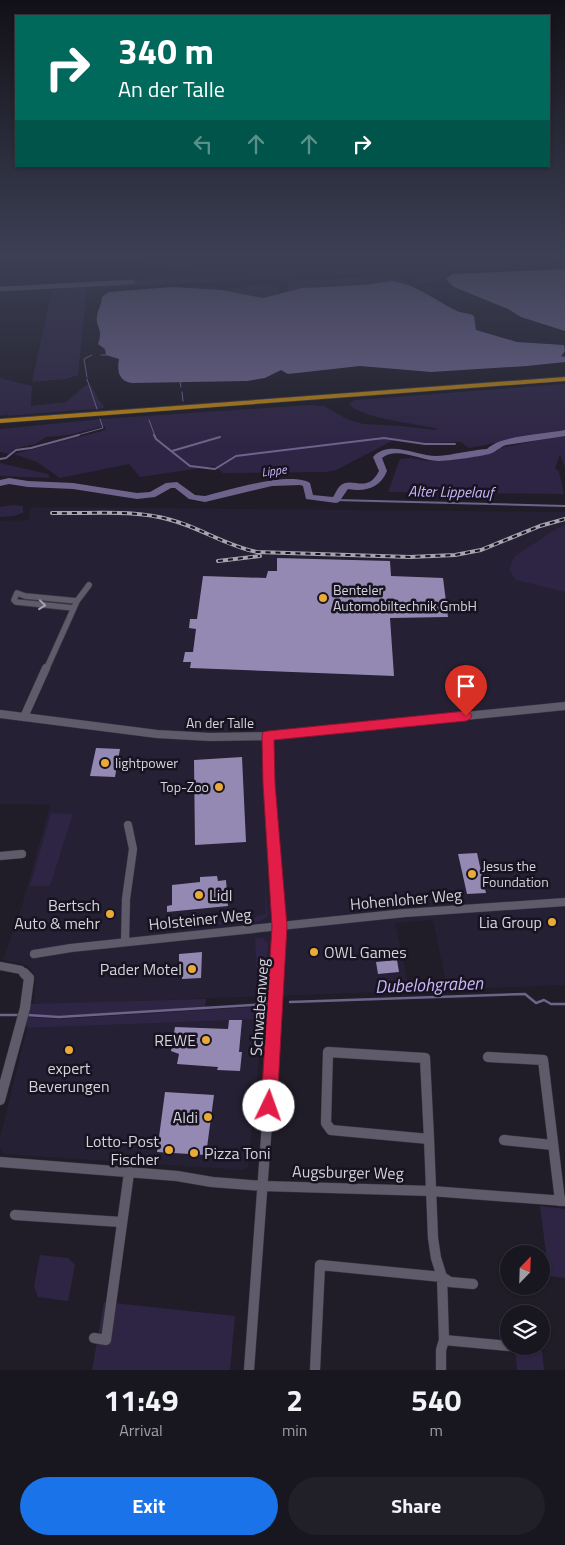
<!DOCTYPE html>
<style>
:root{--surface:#18161f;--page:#211f28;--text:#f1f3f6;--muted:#9f9fa4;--line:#36353d;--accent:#1a73e8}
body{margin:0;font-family:"Titillium Web",sans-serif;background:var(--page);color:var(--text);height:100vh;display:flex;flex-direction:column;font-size:19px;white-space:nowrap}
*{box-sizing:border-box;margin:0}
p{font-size:16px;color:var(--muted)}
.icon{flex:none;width:28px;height:28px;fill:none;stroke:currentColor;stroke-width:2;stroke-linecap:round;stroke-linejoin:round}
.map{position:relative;height:1370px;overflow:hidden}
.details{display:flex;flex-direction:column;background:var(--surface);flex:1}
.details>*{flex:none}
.guide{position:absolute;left:15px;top:15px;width:535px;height:152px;border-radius:0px;box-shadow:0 1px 4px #0004,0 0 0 1px var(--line);background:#00695c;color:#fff;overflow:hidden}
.needle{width:32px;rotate:23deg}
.buttons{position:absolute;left:500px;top:1245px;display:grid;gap:10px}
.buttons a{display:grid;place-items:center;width:50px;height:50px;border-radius:50%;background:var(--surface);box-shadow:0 1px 4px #0004,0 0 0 1px var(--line);font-size:25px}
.pin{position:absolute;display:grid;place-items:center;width:42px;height:42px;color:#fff;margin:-51px -21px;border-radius:50% 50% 50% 0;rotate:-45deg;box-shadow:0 0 5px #0007}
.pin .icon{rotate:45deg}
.me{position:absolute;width:55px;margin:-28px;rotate:3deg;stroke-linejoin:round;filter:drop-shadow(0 0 4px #0008)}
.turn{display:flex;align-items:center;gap:18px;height:105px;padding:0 20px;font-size:22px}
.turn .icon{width:65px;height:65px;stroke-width:2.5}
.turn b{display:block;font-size:35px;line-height:42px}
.lanes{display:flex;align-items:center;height:48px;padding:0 20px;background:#0003;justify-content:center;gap:25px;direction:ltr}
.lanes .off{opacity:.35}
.eta{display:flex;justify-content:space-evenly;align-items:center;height:85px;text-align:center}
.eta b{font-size:30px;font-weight:700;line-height:35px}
.cta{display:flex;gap:10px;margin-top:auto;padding:10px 20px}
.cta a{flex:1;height:58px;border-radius:30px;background:var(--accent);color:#fff;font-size:20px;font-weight:700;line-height:58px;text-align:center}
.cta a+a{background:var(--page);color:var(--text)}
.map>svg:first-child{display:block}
.built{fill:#252033;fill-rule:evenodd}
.green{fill:#2e2544}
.water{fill:#6e638b}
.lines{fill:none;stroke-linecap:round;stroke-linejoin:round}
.stream-far2{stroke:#6e638b;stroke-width:1}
.stream-far1{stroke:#6e638b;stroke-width:2}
.stream{stroke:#6e638b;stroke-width:2.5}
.river{fill:#6e638b;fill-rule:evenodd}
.building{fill:#9489b3}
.minor-far3-casing{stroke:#3a3842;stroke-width:5}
.minor-far2-casing{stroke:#3a3842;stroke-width:7}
.minor-far1-casing{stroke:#3a3842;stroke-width:9}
.minor-casing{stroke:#3a3842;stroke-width:11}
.highway-casing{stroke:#3a3842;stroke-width:1}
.minor-far3{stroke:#5f5b6a;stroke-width:4.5}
.minor-far2{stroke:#5f5b6a;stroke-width:5.5}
.minor-far1{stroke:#5f5b6a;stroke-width:8}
.minor{stroke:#5f5b6a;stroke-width:10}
.highway{fill:#b37f12;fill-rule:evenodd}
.rail-casing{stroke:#a6a4ae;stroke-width:4}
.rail{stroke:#171320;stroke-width:2;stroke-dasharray:5;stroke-linecap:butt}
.oneway{stroke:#a5a2ae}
.route{fill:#e11d48;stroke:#92132f}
.poi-dot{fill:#e9ab38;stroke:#171320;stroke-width:2}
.labels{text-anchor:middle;stroke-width:5;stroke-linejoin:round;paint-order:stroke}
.far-water-label{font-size:12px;font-style:italic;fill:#c7b6f8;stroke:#171320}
.poi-label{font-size:14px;fill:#d4d2db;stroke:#171320;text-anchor:start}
.street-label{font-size:14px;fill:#d4d2db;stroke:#171320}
.water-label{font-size:15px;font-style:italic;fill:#c7b6f8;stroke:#171320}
.near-poi-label{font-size:16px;fill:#d4d2db;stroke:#171320;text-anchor:end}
.near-street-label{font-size:16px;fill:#d4d2db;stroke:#171320}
.near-water-label{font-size:18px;font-style:italic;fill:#c7b6f8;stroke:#171320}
</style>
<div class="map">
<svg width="565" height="1370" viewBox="0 0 565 1370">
<rect width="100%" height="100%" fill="#201d29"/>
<path class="built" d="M31 507 565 512V985L33 1005 36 977 29 967 21 963 3 960 22 905 50 805 0 804V521L29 520ZM433 920 447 988 410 990 395 923Z
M263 1019 248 1167 244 1170 4 1154 0 1148V1138L27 1028Z"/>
<path class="green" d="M565 256V263L447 270 449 275 439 278 440 280 419 283 415 278 400 272 201 282 195 281 191 283 98 288V282L190 277 189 268 124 262V257Z
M396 275 410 284 406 285 398 281H391L365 285 316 287 288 292 289 281Z
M266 284 277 287 279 294 260 298 222 290Z
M87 287 78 375 66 379 32 382 52 289Z
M0 378 32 386 31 406 66 402 86 385H91L99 400 105 408 8 416 5 411 6 415 0 416Z
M565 384V430L469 448 461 442 424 443 394 440 336 470 327 472 223 473 214 466 140 477 129 464 60 478 37 462 14 454 106 430 105 426 68 435 46 437 35 444 14 449 10 454 0 452V429L101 419 310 405 324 406 347 419 363 424 401 426 436 430 437 429C416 423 362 419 349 404L355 400Z
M565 435V468L560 454 555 468 559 472 564 494 388 492 400 459 411 458 426 461 466 458 475 453 496 452 500 448Z
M0 463 48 474 50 478 0 476Z
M13 505 23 506V513L13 516 0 517V507Z
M565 525V592L516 580 509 570 514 557 551 532Z
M51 813 73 814 50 886H30Z
M264 874 268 915 261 921 167 929 166 927 256 918V916L266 914Z
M255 938H262L268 943 266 974H257Z
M206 999 205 1007 58 1016 26 1015 29 1004Z
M269 1006 263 1019 27 1028 25 1017 59 1019Z
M540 1206 565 1209V1278L549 1276Z
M40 1255 68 1258 75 1265 68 1301 38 1297 34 1286Z
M104 1302 235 1316 230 1370H92Z
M541 1343 544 1370H517L515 1346H541Z"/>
<path class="water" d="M565 269V331L521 317 508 309 454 287 446 279 452 274Z
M391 281C414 283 435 300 455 310 461 314 468 312 474 316L476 330 517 342 564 345 565 351 561 356 565 357V362L527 366 431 372 360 366 288 374 281 370 265 378 247 381 132 383C118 381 117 370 119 359L106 355 105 349 98 344C104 328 95 328 97 316 98 309 102 304 102 297L109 292 172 287 222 290 263 298 302 288 365 285Z"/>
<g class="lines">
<path class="stream-far2" d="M101 355H106
M87 377 84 359 92 355
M87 379 97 409
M180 382 181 387
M182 392 183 401
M149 420 155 436
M74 436 103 428 100 419"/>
<path class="stream-far1" d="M154 435 156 439 190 466 215 469 236 456 384 438 425 444H455
M172 451 220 437
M0 459 6 458 16 450 31 448 79 435
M336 500 565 506"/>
<path class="stream" d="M290 1002 525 994 536 1003 544 1000 551 1004H565
M0 1015H19
M27 1015 59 1017 266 1004"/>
<path class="river" d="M565 430V436L506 445C500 447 497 451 492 453 486 456 447 461 438 461 421 461 397 446 382 458L387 471C380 488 366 492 348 489L339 502 336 503 306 499 303 486 300 485 272 486 205 502 189 499 175 488H171L155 497 137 499 73 489 28 487 9 484 0 486V480L9 478 28 481 73 483 137 493 150 492 166 483 177 482 195 495 205 496C229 490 290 471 310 483L313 495 333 497C335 494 337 489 340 486 351 475 367 495 379 471L373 457C389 439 416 456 437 456 454 455 470 450 487 449 501 435 546 434 565 430Z"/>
</g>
<path class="building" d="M277 558 390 561 391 576 443 578 448 617 390 618 394 676 190 668 191 662H183L185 652H193L196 629 189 628 190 619H197L203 576 266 578 268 571H277Z
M96 748 120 749 115 777 90 776Z
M242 757 246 842 195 845 194 760Z
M477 853 486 893 467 894 458 854Z
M217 876 218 881 226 880 228 906 167 912V906L172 905V885L200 882V877Z
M202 952 201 978 182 979 183 963H179V954Z
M397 960 399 972 378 974 376 962Z
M229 1020H242L239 1052H242L240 1071 217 1070 218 1067 177 1064 179 1054 171 1051 175 1027 228 1029Z
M165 1092 214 1095 206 1155 157 1152Z"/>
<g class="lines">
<g class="minor-far3-casing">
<path id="minor-far3" d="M0 289 133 282"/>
</g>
<g class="minor-far2-casing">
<path id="minor-far2" d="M74 608 16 602 14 600 17 593 25 596 77 601
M46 670 77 601 89 585"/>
</g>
<g class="minor-far1-casing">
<path id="minor-far1" d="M0 714 157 734 210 737 268 736 565 706
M24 717 46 668
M268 736 277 882 278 974
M0 856 22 854
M125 942 126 899 133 849 128 825
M34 954 71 948 405 913 565 902
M0 966 21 970 25 974"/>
</g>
<g class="minor-casing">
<path id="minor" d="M328 1052 425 1058 429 1139 331 1130 326 1123Z
M488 1057 543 1060 560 1201
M0 1100 25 1008 29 978 24 973
M504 1140 553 1145
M0 1162 177 1176 212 1182 263 1186 431 1191 565 1201
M15 1215 121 1222
M442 1277 450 1282 473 1284
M94 1338 106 1340 129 1173
M444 1340 509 1346
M249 1370 278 973
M315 1370 320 1265 442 1277 436 1258 433 1238 429 1139
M441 1370V1350L444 1340 442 1277"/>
</g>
<g class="highway-casing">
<path id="highway" d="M565 377V381L0 423V419Z"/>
</g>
<use href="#minor-far3" class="minor-far3"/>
<use href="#minor-far2" class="minor-far2"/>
<use href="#minor-far1" class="minor-far1"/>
<use href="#minor" class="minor"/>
<use href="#highway" class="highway"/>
<g class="rail-casing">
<path id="rail" d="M52 513C91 514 133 509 171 520 201 528 226 546 257 552L410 557 455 555 481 550 540 526 565 519
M218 561 260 556"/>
</g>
<use href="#rail" class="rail"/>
</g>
<defs><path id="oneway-chevron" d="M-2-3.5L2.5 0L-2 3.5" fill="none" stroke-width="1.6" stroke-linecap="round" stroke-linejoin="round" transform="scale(1.25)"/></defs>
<use class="oneway" href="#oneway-chevron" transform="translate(42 605) rotate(6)"/>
<linearGradient id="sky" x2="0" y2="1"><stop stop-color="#121017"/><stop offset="0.57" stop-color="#3c4054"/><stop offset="1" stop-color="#3c4054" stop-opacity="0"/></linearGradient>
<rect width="565" height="448" fill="url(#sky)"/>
<path class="route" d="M466 711 470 713 472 716 470 719 466 721 274 740 275 784 287 926 277 1106 274 1112 269 1115 263 1112 261 1106 272 926 263 784 262 736 263 732 268 731Z"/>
<g class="poi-dot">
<circle cx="323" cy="598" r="5"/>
<circle cx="105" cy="763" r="5"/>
<circle cx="219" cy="787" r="5"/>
<circle cx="472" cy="874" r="5"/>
<circle cx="199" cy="895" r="5"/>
<circle cx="110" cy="914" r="5"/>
<circle cx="552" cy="922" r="5"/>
<circle cx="314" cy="952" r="5"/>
<circle cx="192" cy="969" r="5"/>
<circle cx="206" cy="1040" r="5"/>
<circle cx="69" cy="1050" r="5"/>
<circle cx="208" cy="1117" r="5"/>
<circle cx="169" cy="1150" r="5"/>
<circle cx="194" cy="1153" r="5"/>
</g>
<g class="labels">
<g class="far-water-label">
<text transform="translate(274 471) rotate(-7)" y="4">Lippe</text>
</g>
<g class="poi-label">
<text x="333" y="595">Benteler<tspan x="333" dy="16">Automobiltechnik GmbH</tspan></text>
<text x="115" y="768">lightpower</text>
<text x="209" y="792" text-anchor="end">Top-Zoo</text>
<text x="482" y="871">Jesus the<tspan x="482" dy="16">Foundation</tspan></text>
</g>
<g class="street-label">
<text x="220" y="728">An der Talle</text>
</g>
<g class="water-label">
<text transform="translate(451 492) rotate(1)" y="5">Alter Lippelauf</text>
</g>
<g class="near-poi-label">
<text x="209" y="901" text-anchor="start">Lidl</text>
<text x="100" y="911">Bertsch<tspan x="100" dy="18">Auto &amp; mehr</tspan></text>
<text x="542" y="928">Lia Group</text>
<text x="324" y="958" text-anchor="start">OWL Games</text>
<text x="182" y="975">Pader Motel</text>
<text x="196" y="1046">REWE</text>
<text x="69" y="1074" text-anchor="middle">expert<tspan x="69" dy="18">Beverungen</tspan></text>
<text x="198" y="1123">Aldi</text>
<text x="159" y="1147">Lotto-Post<tspan x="159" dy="18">Fischer</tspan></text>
<text x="204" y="1159" text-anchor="start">Pizza Toni</text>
</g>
<g class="near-street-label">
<text transform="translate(406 899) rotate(-5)" y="6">Hohenloher Weg</text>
<text transform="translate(200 919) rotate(-6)" y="6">Holsteiner Weg</text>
<text transform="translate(259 1007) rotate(-86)" y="6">Schwabenweg</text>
<text transform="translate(348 1172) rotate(1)" y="6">Augsburger Weg</text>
</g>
<g class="near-water-label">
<text transform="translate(429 985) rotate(-2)" y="6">Dubelohgraben</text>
</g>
</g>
</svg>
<div class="buttons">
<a><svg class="needle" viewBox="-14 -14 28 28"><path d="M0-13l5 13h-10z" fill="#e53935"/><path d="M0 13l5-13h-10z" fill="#9f9fa4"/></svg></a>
<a><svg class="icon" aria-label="layers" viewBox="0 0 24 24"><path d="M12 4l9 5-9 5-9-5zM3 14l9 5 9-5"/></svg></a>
</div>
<div class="pin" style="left:466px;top:716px;background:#d93025"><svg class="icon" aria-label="arrive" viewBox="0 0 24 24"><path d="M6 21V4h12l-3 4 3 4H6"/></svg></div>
<svg class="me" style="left:269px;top:1106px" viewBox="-20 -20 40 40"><circle r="19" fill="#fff"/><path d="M0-13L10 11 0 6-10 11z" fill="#e11d48"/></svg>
<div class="guide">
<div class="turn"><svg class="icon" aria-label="right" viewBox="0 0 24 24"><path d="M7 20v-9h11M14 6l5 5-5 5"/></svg><div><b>340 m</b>An der Talle</div></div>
<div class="lanes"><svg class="icon off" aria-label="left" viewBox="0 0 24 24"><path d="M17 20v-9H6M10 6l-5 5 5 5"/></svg><svg class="icon off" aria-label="ahead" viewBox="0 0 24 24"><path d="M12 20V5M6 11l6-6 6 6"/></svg><svg class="icon off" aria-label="ahead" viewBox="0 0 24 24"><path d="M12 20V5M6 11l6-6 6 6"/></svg><svg class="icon" aria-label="right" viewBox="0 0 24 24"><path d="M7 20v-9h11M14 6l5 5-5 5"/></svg></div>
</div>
</div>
<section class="details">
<div class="eta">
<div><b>11:49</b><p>Arrival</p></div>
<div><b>2</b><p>min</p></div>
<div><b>540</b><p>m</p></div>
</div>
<div class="cta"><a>Exit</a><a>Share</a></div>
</section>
